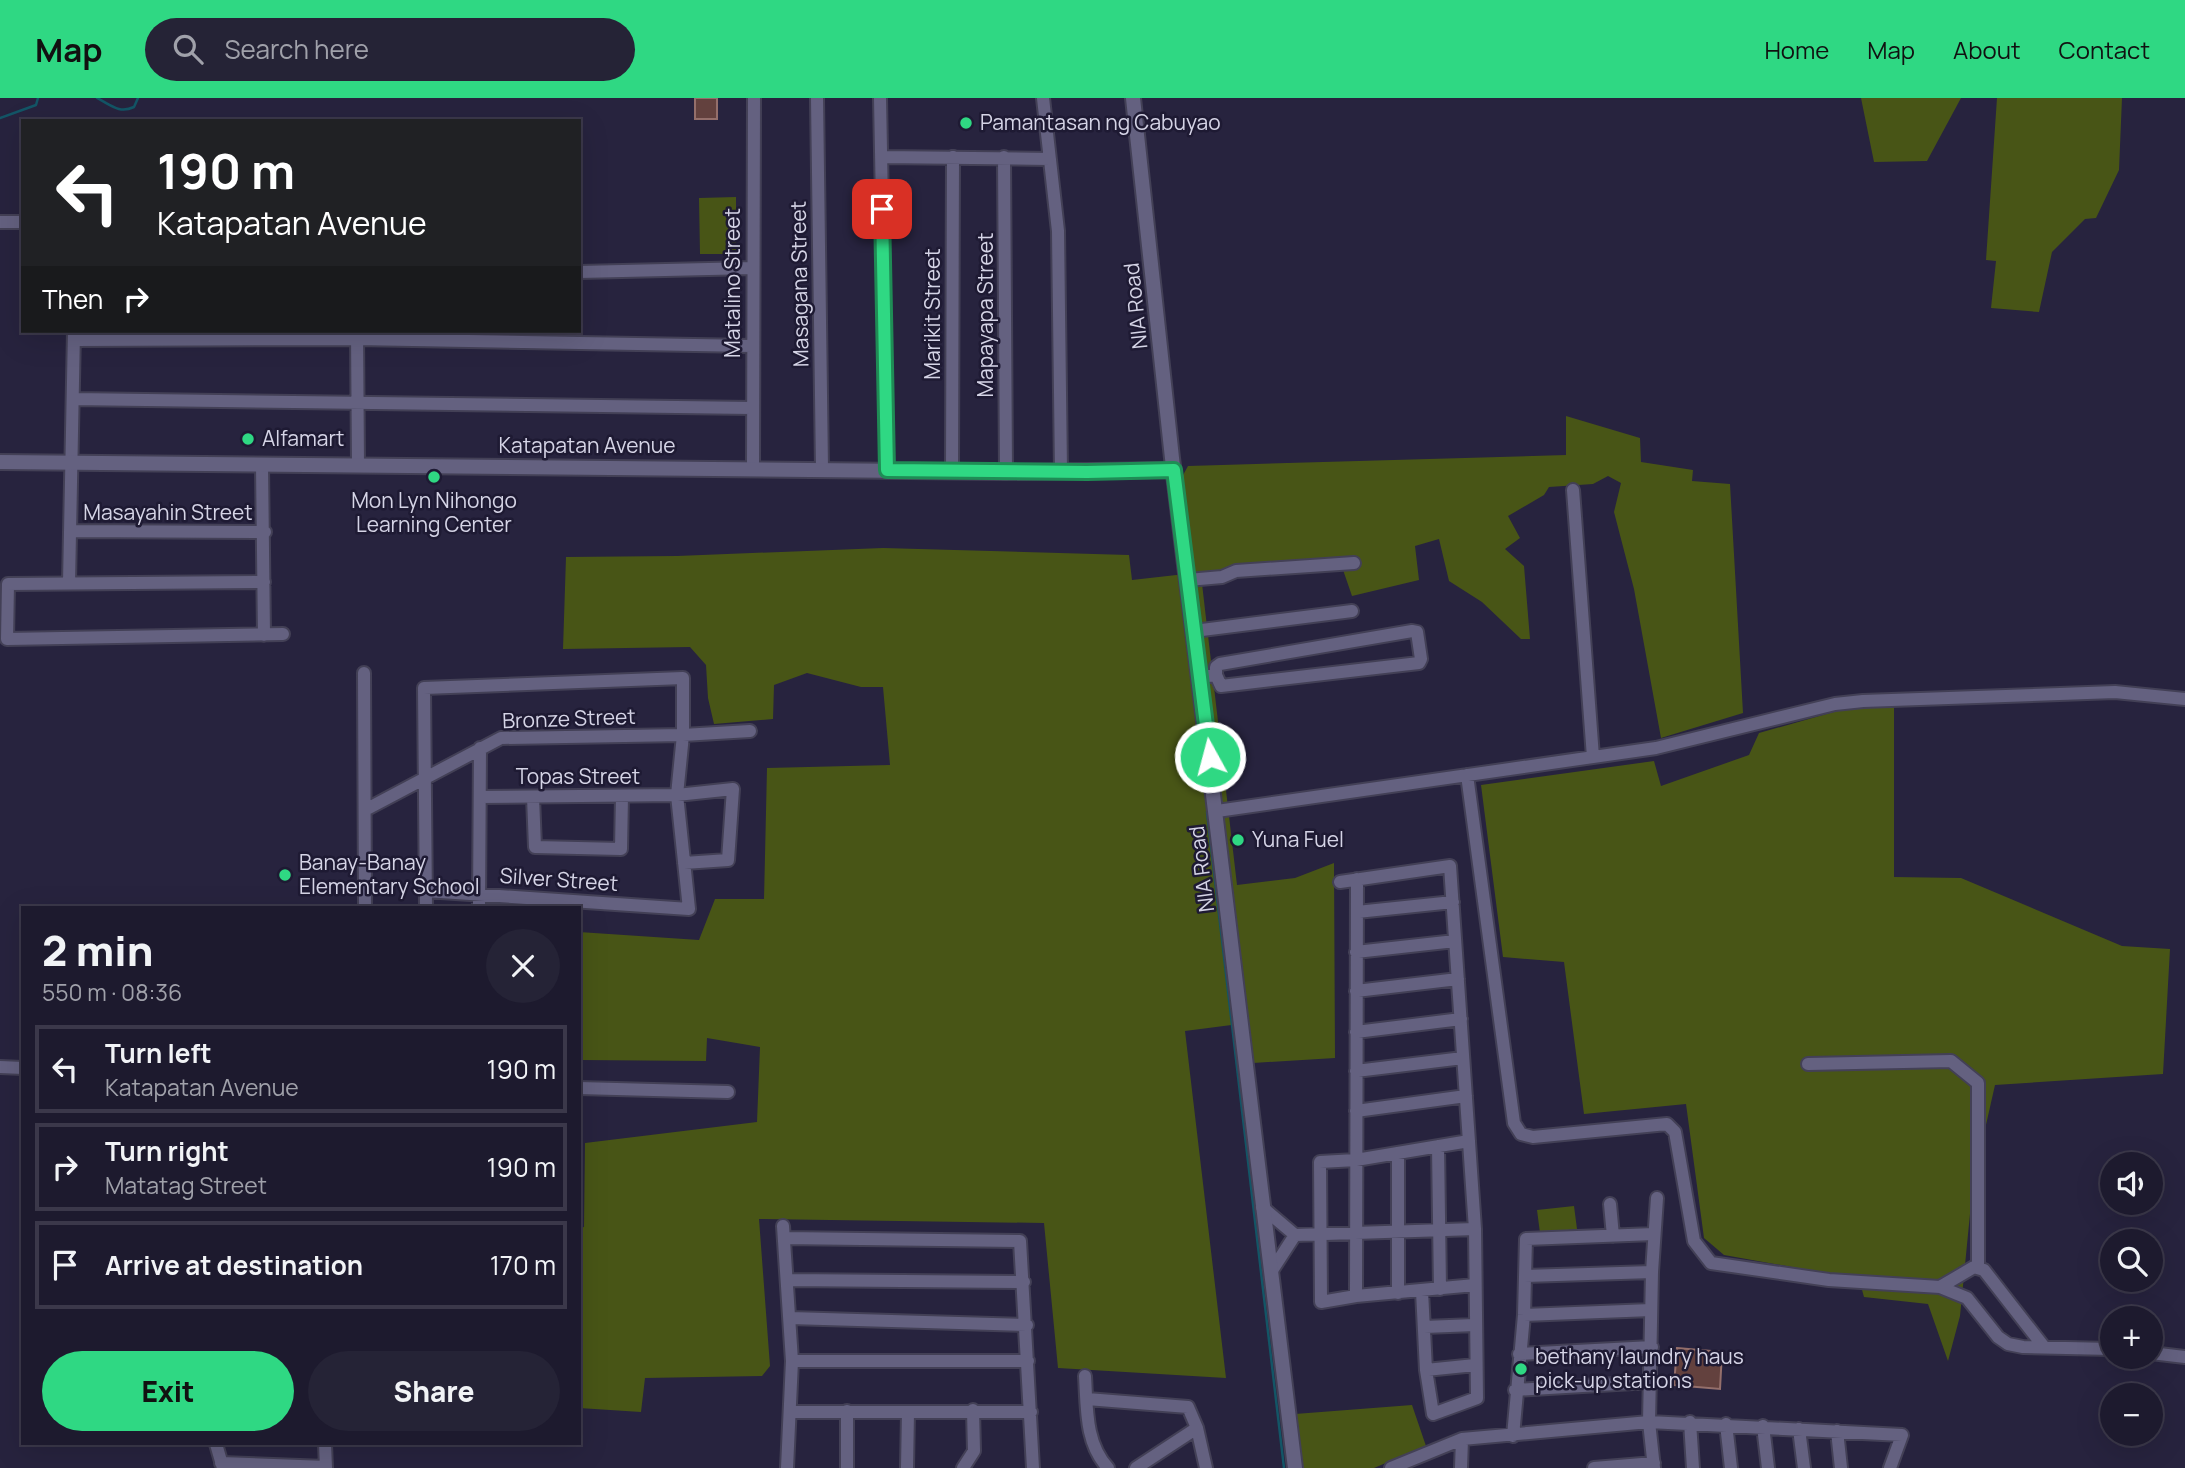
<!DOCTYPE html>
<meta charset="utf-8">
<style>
:root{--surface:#1d1a2e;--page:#252336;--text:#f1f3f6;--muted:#a0a1aa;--line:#3b384a;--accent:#2fd883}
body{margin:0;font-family:Manrope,sans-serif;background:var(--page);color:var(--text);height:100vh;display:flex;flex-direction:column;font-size:26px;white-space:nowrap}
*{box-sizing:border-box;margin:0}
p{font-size:23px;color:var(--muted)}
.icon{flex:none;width:38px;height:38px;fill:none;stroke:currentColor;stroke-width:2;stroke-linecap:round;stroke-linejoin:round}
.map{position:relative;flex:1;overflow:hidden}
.sheet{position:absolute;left:21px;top:808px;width:560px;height:539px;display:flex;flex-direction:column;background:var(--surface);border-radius:0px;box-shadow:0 7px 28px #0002,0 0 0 2px var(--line)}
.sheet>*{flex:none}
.banner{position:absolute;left:21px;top:21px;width:560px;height:214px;border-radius:0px;box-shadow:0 7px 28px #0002,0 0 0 2px var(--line);background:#202124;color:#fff;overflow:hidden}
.tools{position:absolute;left:2100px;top:1054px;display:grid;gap:14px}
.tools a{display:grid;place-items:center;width:63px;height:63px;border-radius:50%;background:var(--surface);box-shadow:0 7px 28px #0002,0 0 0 2px var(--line);font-size:35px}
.pin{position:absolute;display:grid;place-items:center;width:60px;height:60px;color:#fff;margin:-30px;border-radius:14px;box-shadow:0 4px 10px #0006}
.me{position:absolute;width:77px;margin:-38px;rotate:353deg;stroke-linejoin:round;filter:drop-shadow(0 0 5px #0008)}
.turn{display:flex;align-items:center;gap:24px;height:147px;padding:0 21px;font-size:32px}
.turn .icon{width:91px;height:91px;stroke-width:2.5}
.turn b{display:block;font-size:49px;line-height:60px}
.then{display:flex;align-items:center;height:66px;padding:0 21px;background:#0003;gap:14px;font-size:26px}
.round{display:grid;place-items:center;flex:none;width:74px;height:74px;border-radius:37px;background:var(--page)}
.headline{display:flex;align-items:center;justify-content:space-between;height:119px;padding:0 21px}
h1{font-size:42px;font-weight:800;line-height:52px}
.action{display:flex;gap:14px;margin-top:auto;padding:14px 21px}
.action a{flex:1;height:80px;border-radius:42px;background:var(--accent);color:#111;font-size:28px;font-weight:800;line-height:80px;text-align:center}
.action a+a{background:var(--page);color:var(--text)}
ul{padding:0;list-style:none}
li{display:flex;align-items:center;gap:21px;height:88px;margin:0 14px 10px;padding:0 7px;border:4px solid var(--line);border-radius:0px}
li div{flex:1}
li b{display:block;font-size:26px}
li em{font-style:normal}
header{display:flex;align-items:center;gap:42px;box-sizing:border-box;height:98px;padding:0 35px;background:var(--accent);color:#111}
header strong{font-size:33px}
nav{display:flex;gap:38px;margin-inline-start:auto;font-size:24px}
.search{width:490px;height:63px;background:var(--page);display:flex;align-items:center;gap:18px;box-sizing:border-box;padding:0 24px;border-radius:38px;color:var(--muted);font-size:26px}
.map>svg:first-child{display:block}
.green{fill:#485516}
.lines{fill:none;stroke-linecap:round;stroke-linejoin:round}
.stream{stroke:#135566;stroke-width:2.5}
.building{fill:#63413e;stroke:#946f6b;stroke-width:2}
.minor-casing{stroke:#434056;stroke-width:16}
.tertiary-casing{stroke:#434056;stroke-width:18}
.minor{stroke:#646180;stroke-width:12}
.tertiary{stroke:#646180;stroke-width:14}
.route-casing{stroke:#1f8c55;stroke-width:18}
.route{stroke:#2fd883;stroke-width:12}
.poi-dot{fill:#2fd883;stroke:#1e1a33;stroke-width:2.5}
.labels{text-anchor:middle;stroke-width:5;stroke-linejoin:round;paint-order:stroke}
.poi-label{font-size:21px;fill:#d5d4e6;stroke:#1e1a33;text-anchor:start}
.street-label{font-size:21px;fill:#d5d4e6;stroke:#1e1a33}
</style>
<header>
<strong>Map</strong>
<div class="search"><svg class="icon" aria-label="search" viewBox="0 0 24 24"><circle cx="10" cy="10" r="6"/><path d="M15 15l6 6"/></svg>Search here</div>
<nav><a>Home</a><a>Map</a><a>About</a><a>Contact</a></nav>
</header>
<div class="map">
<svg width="2185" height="1370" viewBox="0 0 2185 1370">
<rect width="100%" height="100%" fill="#27233e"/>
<path class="green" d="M1861 0H1961L1927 63 1874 64Z
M1997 0H2122L2119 72 2096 120 2085 121 2052 154 2039 214 1991 210 1996 163 1986 162Z
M736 99V156H700L699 100Z
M1566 318 1640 340 1641 364 1693 372 1692 383 1730 386 1743 615 1661 640 1634 491 1614 414 1621 385 1608 378 1593 386 1549 389 1544 397 1508 418 1520 440 1505 451 1524 468 1530 541H1521L1482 504 1449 483 1439 441 1415 448 1419 482 1352 498 1341 466 1201 477 1237 787 1295 780 1334 765 1335 960 1253 965 1247 925 1185 933 1226 1280 1058 1270 1044 1125 759 1121 770 1268 762 1278 645 1280 641 1314 579 1310V1130L584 1129 585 1045 757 1024 760 949 707 940 706 963 579 962V834L699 842 715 801H764L767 670 890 667 883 589H861L807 575 774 587 773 621 714 626 708 600 706 567 690 549 563 551 566 459 677 458 883 450 1129 457 1132 482 1194 475 1182 379 1188 368 1566 357Z
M1858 607 1894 610V779L1961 780 2122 848 2170 851 2163 976 1995 987 1976 1071 1983 1113 1970 1116 1960 1218 1948 1263 1928 1206 1864 1199 1859 1181 1724 1157 1704 1140 1686 1006 1584 1016 1564 864 1503 859 1481 687 1654 663 1661 688 1749 657 1759 635Z
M1574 1108 1577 1131 1540 1135 1537 1112Z
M1412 1307 1426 1348 1374 1370H1300L1295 1316Z"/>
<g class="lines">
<path class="stream" d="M97 0C111 7 119 16 134 9L138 0
M0 20 36 7 38 0
M1207 714 1284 1370"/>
</g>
<path class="building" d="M695 0H717V21H695Z
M1677 1250 1722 1254 1720 1291 1674 1287Z"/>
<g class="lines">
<g class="minor-casing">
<path id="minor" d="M817 0 822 371
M880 0 887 372
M1043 0 1058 133 1061 374
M881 59 1050 61
M1004 59 1006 374
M0 124H23
M579 174 752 170
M357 233 358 368
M74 242 357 241 752 248
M73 301 752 310
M262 367 264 537
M753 370 754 0
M952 373 953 59
M1573 392 1593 659
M70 433 265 434
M1188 482 1222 479 1236 473 1354 465
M264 484 8 486 7 541 283 536
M69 485 74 233
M1194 533 1352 513
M364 575 365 810
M1200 579 1216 577V569L1220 566 1412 533 1417 534 1421 561 1419 565 1221 588 1216 577
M1467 677 1514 1025 1521 1036 1533 1039 1667 1026 1675 1034 1694 1143 1711 1165 1829 1182 1940 1189 1967 1200 1998 1239 2008 1246 2023 1249 2112 1251
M480 699 677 697 733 691 728 762 684 765
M533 699 535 749 621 751 622 698
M365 712 501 640 683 637 750 633
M1217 713 1656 650 1835 606 1863 603 2115 594 2185 601
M1340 784 1450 768 1475 1131 1477 1300 1433 1316 1426 1272 1422 1193
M426 793 689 811 677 697 683 637V580L424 590 426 810
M479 810 480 650
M1357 814 1453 804
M1356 854 1455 843
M1356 893 1458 881
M1356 934 1461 921
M1808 966 1951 963 1978 985V1169
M0 969 23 970
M1356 973 1463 960
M579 990 728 994
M1356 1013 1466 998
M1469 1043 1356 1062 1320 1064 1321 1204 1356 1198 1475 1187
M1438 1048 1440 1191
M1398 1055V1195
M1610 1106 1613 1138
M1262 1109 1295 1137 1271 1174
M783 1128 792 1263 787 1370
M1295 1137 1475 1131
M784 1140 1020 1143 1033 1370
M1525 1178 1652 1174
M787 1182 1024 1184
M1940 1189 1974 1169 1984 1172 2044 1249
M1356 1198 1357 781
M1524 1217 1651 1212
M790 1220 1027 1227
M1424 1229 1475 1227
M2151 1255 2185 1259
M1519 1256 1652 1249
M792 1263H1028
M1426 1272 1475 1267
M1085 1278C1087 1310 1085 1345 1108 1370
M1515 1292 1650 1284
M1087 1301 1188 1309 1197 1330 1206 1370
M847 1313V1370
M790 1314H1031
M1690 1324 1693 1370
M1726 1326 1731 1370
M1763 1328 1768 1370
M1799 1331 1804 1370
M1837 1333 1841 1370
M1513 1338 1524 1217 1526 1141 1654 1136
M216 1346 223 1370
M325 1346 326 1370
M221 1365 326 1369
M907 1370 908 1314
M963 1370 974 1353 973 1312
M1136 1370 1197 1330
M1391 1370 1462 1341 1649 1324 1902 1337 1890 1370
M1461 1370 1462 1341
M1594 1370 1654 1365
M1654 1370 1649 1324 1652 1174 1657 1100"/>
</g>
<g class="tertiary-casing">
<path id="tertiary" d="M1133 0 1172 360 1295 1370
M0 364 1006 374 1174 372"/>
</g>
<use href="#minor" class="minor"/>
<use href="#tertiary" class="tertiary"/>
</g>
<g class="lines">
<g class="route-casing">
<path id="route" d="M882 111 887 372 1087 374 1174 372 1210 659"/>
</g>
<use href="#route" class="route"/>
</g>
<g class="poi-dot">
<circle cx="966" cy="25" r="7"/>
<circle cx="248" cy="341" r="7"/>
<circle cx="434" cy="379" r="7"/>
<circle cx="1238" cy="742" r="7"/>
<circle cx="285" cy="777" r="7"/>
<circle cx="1521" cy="1271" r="7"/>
</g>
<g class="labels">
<g class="poi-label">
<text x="980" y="32">Pamantasan ng Cabuyao</text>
<text x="262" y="348">Alfamart</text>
<text x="434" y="410" text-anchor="middle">Mon Lyn Nihongo<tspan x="434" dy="24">Learning Center</tspan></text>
<text x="1252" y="749">Yuna Fuel</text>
<text x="299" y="772">Banay-Banay<tspan x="299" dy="24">Elementary School</tspan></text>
<text x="1535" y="1266">bethany laundry haus<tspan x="1535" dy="24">pick-up stations</tspan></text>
</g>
<g class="street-label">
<text transform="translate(733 185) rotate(-90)" y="7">Matalino Street</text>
<text transform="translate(800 186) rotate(-91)" y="7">Masagana Street</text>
<text transform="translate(1136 208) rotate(-96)" y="7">NIA Road</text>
<text transform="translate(933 216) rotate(-90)" y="7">Marikit Street</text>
<text transform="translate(986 217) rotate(-90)" y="7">Mapayapa Street</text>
<text x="587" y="355">Katapatan Avenue</text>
<text x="168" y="422">Masayahin Street</text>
<text transform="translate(569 621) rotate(-2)" y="7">Bronze Street</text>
<text x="578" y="686">Topas Street</text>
<text transform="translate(1202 771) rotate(-97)" y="7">NIA Road</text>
<text transform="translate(559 782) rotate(4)" y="7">Silver Street</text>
</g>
</g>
</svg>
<div class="tools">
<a><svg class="icon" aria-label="sound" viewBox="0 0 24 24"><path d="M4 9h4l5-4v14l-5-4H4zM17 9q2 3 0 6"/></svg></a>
<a><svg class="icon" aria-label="search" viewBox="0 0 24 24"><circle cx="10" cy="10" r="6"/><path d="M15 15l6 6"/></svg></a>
<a>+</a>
<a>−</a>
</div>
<div class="pin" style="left:882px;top:111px;background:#d93025"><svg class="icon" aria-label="arrive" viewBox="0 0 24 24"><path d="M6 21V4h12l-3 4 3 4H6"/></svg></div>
<svg class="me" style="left:1210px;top:659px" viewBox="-20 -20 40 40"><circle r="17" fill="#2fd883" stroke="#fff" stroke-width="3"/><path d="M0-11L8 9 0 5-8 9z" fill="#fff"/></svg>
<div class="banner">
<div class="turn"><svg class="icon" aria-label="left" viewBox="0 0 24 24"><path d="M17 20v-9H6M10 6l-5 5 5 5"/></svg><div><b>190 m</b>Katapatan Avenue</div></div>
<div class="then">Then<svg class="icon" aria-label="right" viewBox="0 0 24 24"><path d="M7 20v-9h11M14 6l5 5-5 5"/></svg></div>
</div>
<section class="sheet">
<div class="headline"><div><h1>2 min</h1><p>550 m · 08:36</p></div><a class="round"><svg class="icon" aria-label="close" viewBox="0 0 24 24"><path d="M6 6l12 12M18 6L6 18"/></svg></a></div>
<ul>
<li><svg class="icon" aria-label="left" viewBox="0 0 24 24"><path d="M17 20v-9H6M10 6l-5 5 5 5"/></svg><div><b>Turn left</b><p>Katapatan Avenue</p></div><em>190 m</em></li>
<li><svg class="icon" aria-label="right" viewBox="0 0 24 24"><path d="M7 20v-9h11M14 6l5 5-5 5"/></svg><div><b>Turn right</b><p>Matatag Street</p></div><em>190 m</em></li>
<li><svg class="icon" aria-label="arrive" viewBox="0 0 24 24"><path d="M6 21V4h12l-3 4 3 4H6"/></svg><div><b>Arrive at destination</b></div><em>170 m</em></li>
</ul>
<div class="action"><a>Exit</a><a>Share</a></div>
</section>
</div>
